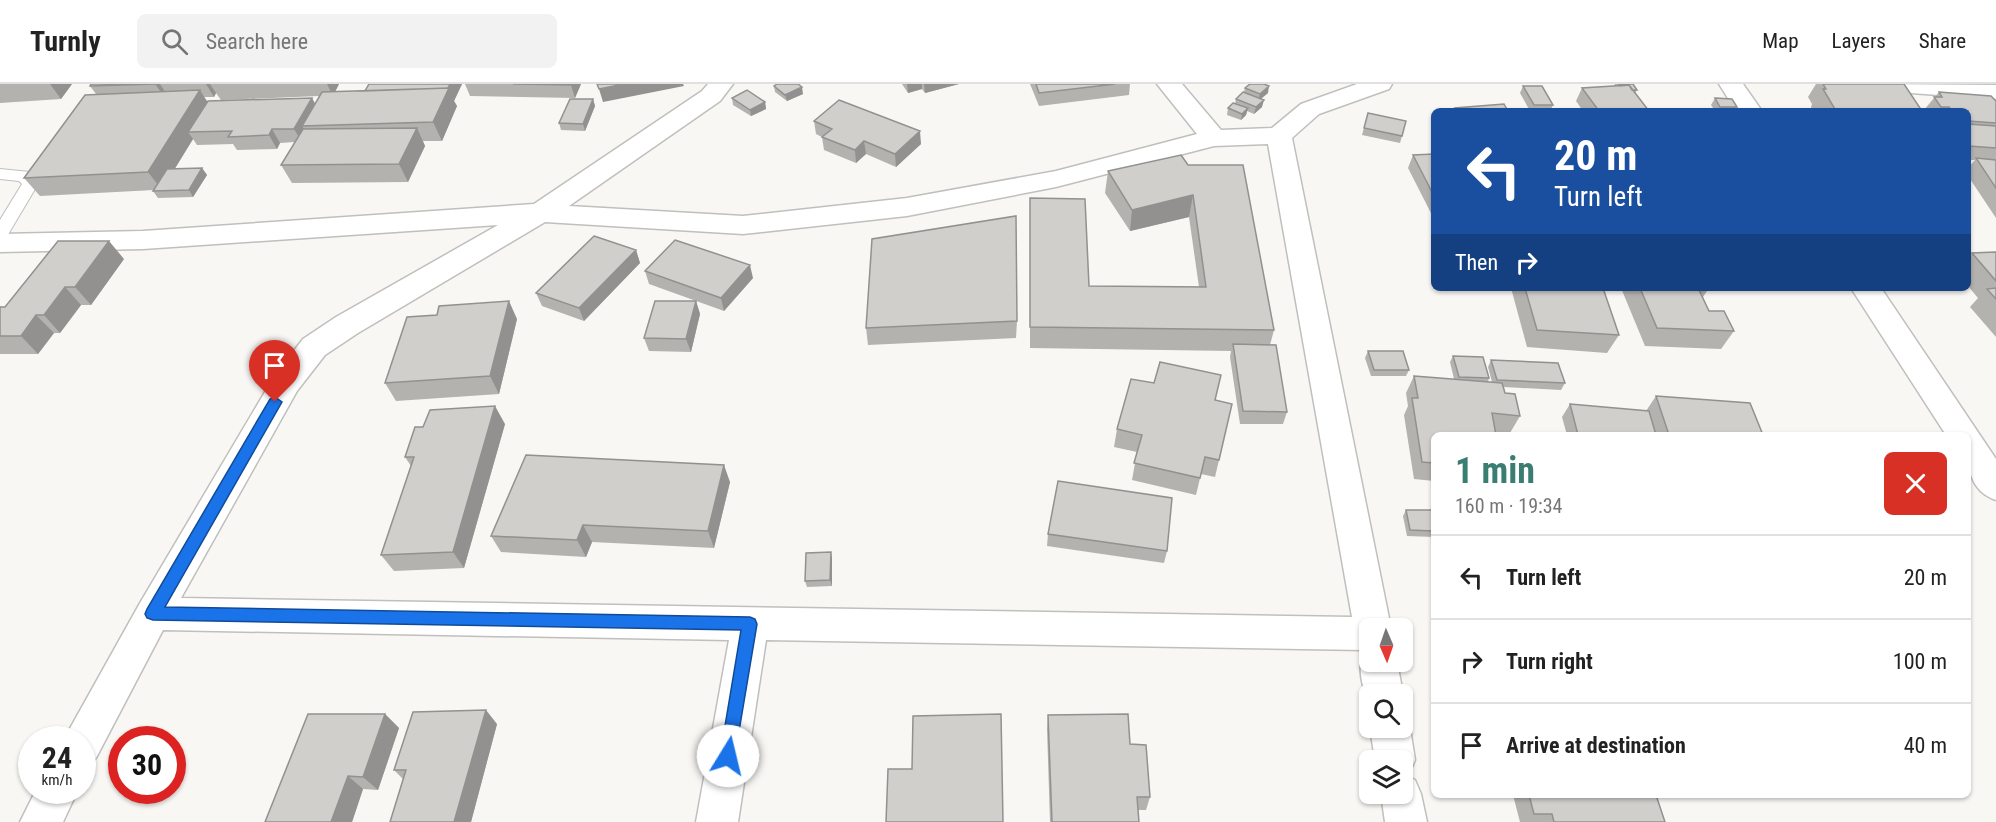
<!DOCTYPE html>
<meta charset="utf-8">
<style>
:root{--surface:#fff;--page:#f2f2f2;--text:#222;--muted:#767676;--line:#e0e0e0;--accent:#3a7e71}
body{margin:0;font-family:"Roboto Condensed",sans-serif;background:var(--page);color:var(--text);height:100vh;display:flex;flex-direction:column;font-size:22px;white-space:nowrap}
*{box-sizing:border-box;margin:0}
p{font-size:20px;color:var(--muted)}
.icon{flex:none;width:33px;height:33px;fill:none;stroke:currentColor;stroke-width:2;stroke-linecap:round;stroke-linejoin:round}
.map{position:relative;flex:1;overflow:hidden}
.side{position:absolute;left:1431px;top:348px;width:540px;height:366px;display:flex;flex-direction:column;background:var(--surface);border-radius:9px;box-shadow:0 2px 4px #0004}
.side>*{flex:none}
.hud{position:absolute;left:1431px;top:24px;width:540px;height:183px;border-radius:9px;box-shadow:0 2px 4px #0004;background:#1a4fa0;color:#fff;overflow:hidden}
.needle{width:39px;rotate:178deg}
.buttons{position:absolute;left:1359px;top:534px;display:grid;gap:12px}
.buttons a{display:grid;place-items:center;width:54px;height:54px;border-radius:9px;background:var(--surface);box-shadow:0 2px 4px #0004;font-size:30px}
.speed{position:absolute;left:18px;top:642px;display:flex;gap:12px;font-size:30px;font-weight:700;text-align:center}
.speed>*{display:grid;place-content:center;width:78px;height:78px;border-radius:50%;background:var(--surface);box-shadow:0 2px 4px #0004;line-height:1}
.speed small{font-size:15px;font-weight:400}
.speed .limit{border:9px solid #d22;background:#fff;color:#111}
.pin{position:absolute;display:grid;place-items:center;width:51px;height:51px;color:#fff;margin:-62px -26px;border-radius:50% 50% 50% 0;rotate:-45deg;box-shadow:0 0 6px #0007}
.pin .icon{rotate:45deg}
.me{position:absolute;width:66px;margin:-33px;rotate:9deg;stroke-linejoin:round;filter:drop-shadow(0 0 4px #0008)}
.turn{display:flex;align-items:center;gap:21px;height:126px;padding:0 24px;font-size:27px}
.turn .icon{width:78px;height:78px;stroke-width:2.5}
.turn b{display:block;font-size:42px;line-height:51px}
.then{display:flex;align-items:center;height:57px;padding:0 24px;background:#0003;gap:12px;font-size:22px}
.round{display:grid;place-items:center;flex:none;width:63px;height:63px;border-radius:9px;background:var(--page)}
.overview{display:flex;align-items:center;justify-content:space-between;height:102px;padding:0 24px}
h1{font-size:36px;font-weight:700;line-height:45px;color:var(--accent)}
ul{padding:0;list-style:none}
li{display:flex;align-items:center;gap:18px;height:84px;padding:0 24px;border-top:2px solid var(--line)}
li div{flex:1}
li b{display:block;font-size:22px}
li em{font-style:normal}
header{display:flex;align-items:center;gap:36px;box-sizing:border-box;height:84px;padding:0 30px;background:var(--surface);border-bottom:2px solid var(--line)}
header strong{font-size:28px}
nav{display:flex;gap:33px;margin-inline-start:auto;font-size:21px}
.search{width:420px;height:54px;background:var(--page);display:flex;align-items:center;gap:15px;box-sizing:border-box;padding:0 21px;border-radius:9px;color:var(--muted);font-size:22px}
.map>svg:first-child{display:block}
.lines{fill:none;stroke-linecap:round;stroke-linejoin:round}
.service-casing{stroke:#c1bfbd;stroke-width:2}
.minor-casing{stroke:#c1bfbd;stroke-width:3}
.service{fill:#fff;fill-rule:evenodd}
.minor{fill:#fff;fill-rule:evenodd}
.wall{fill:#b3b2af;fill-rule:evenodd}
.shaded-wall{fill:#92918f}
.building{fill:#d0cfcc;stroke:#92918f;stroke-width:1.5}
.route{fill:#1a73e8;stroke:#114b97;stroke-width:1.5}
</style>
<header>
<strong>Turnly</strong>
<div class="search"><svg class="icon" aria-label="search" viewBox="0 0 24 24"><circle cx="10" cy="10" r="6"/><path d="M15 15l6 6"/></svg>Search here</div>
<nav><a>Map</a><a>Layers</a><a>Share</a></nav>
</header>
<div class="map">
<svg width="1996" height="738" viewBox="0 0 1996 738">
<rect width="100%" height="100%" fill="#f8f7f4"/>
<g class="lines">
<g class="service-casing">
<path id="service" d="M0 85 30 88 38 100 6 154 0 156V136L22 100 19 97 0 95Z"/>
</g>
<g class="minor-casing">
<path id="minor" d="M708 0H733L720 17 569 122 743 132 907 114 1056 87 1197 50 1157 0H1182L1221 46 1272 44 1301 20 1357 0H1392L1389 5 1319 30 1292 54 1391 544H1370V578H1397L1403 610 1402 612 1370 610V621C1362 604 1357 583 1364 566L766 556 738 738H696L729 556 163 546 96 674 82 680V656H65L68 648 140 519 275 291 303 255 336 233 498 141 143 165 0 168V150L143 147 534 120 702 7ZM1268 60 1352 533 181 514 297 307 325 271 358 249 545 138 743 150 907 132 1056 103 1214 62Z
M1719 0H1743L1762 27H1736Z
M1870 0 1996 1V15L1882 7 1873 5Z
M1851 204H1881L1996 375V416C1966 406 1968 377 1968 351H1946Z
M1402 630 1410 644 1415 676 1409 690 1405 691 1415 696 1421 710 1427 738H1385L1381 710H1402V676H1375L1370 644H1402Z
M36 706H78L63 738H20Z"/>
</g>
<use href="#service" class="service"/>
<use href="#minor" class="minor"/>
</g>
<path class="wall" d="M0 0H72L61 15 0 19Z
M91 0H339L335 7H365L369 0H462L454 17 457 22 442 57H423L425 62 408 98 292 99 281 81 295 58 280 59 277 65 237 66 233 60 197 61 193 55 174 85 202 84 207 91 193 113 158 114 153 107 154 106 40 112 24 94 96 10 90 2ZM216 9 221 16 319 12 315 20 312 14 208 18 204 13H214Z
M465 0H581L575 14 470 12Z
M902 0H959L925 9 922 5 908 9Z
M1030 0H1130L1129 11 1039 22Z
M1615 0H1633L1637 6 1635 9 1649 27H1583L1576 17 1582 4 1614 2Z
M1816 0H1904L1922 27H1813L1811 23 1812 20 1808 13Z
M774 2 803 10 787 17 775 8Z
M1523 2 1553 21 1550 27H1530L1520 9Z
M1245 4 1268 9 1261 15 1262 23 1254 30 1247 27 1246 31 1241 36 1227 31 1228 24 1235 19 1236 15 1244 8Z
M1939 8 1996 17V134L1968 92V84L1975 76H1968V27H1925L1924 26Z
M732 14 765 18 766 25 751 32 733 21Z
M1715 14 1737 23 1735 27H1715L1711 21Z
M593 15 595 22 585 47 561 46 559 39Z
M1368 29 1402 52 1400 59 1362 51Z
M814 37 921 60 896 83 866 70 856 79 824 66 822 53 816 50Z
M1434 70V135L1408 84 1413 71Z
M1188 81 1274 246 1270 261 1287 328 1283 340H1240L1230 273 1231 267 1030 264V114L1089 202 1199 203 1189 133 1130 147 1105 109 1108 87Z
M636 166 640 179 584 237 542 222 536 209Z
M1996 168V253L1970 223 1978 214 1968 202V173L1972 169Z
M124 175 91 221H81L60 249H54L38 270H0V223H5Z
M645 187 753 194 724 227 649 200Z
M1511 204H1603L1619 251 1607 269 1527 263Z
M1621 204H1709L1703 213 1709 227 1734 247 1721 265 1645 262Z
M696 217 700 230 691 268 649 267 644 254Z
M437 231 517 235 499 310 396 317 385 299Z
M1017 237 1016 254 868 261 866 244Z
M1368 267 1409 286 1406 292H1371L1365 274Z
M1453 272 1489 294 1488 298H1492L1488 283 1491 276 1565 299 1561 306 1504 303 1505 309 1520 332 1510 349 1495 348 1434 351V397L1414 395 1404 331 1408 322 1406 309 1414 292 1454 295 1450 278Z
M1656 312 1763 351H1567L1562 333 1570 320 1646 327Z
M1215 316 1219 376 1215 393 1201 390 1196 411 1132 396 1137 368 1114 363 1117 345Z
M505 340 464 484 394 487 381 471 411 382 405 373Z
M730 398 714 464 592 458 586 473 501 468 491 452Z
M1406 426H1434V453L1407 452 1403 432Z
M1048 450 1167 467 1164 479 1047 462Z
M832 474V502L807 503 805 497Z
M385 630 399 644 378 706 363 705 352 738H265Z
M1048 631 1130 660 1150 713 1146 726H1138L1139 738H1050L1047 645Z
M497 640 471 738H390L403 695 394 686Z
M1513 711H1656L1665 738H1520Z"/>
<path class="shaded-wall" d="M50 0H72L61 15Z
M155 0H160L170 15 168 18Z
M206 0H210L216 9 214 13Z
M327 0H339L333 12Z
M450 0H462L454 17 457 22 442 57 433 38Z
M571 0H581L575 14 571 1Z
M624 0H683L684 2 603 18 599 5Z
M907 0H922V5L908 9Z
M924 0H959L925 9Z
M1269 2 1268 9 1258 17 1260 10Z
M802 3 803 10 787 17 785 11Z
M200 6 211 24 188 48 193 55 162 106 148 88Z
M312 14 319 27 302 42 307 50 302 58 294 45Z
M593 15 595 22 585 47 583 40Z
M1264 16 1262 23 1254 30 1256 23Z
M765 18 766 25 751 32 750 26Z
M1248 24 1246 31 1241 36 1242 30Z
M417 44 425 62 408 98 399 80Z
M272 45 280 59 277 65 269 51Z
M920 47 921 60 896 83 895 70Z
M864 57 866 70 856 79 855 66Z
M202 84 207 91 193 113 189 106Z
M1193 111 1189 133 1130 147 1132 126Z
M109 157 124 175 91 221 75 203Z
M636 166 640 179 584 237 579 224Z
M750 181 753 194 724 227 721 214Z
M65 203 81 221 60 249 44 231Z
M509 217 517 235 499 310 490 292Z
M696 217 700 230 691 268 686 255Z
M36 231 54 249 38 270 21 252Z
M495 322 505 340 464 484 453 468Z
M724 381 730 398 714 464 708 447Z
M583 441 592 458 586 473 577 456Z
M831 468 832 474V502L830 496Z
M486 626 497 640 471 738H454Z
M385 630 399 644 378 706 363 693Z
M348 692 363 705 352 738H331Z"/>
<path class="building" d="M91 0H156L90 2Z
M369 0H450L448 4 365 7Z
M513 0H571V1Z
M597 0H624L599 5Z
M777 0H798L802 3 785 11 774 2Z
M1036 0H1115L1039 9Z
M1250 0H1264L1269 2 1260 10 1245 4Z
M1619 0H1633L1637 6H1632L1629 1 1620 2Z
M1823 0H1904L1922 27H1836L1823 5H1826Z
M1629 1 1649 27H1599L1582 4Z
M1523 2H1542L1553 21H1534Z
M449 4 433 38 302 42 322 8Z
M200 6 148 88 24 94 85 11Z
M747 6 765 18 750 26 732 14Z
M1243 8 1264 16 1256 23 1236 15Z
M1939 8 1991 12 1996 17V39L1968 37V27H1952L1949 23H1941L1934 13H1942Z
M312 14 294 45H272L269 51 228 53 232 47 188 48 208 17Z
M1715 14 1732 15 1737 23H1720Z
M570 15H593L583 40 559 39Z
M839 16 920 47 895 70 864 57 855 66 822 53 832 45 814 37Z
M1233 19 1248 24 1242 30 1228 24Z
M1504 20 1508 27H1457L1455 24Z
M1368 29 1406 37 1402 52 1364 44Z
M1968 40 1996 42V64L1969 62Z
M417 44 399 80 281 81 303 45Z
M1434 70V112L1413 71Z
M1181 71 1188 81H1243L1274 246 1030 243V114L1085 115 1089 202 1206 203 1193 111 1132 126 1108 87Z
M1976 74 1996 76V104Z
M202 84 189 106 153 107 167 85Z
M1016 132 1017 237 866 244 872 155Z
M594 152 636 166 579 224 536 209Z
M675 156 750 181 721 214 645 187Z
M58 157H109L75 203H65L44 231H36L21 252H0V223H5Z
M1996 168V197L1972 169Z
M1525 204H1603L1619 251 1537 246Z
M1640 204H1698L1709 227H1724L1734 247 1657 244Z
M1996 204V215L1987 205Z
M509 217 490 292 385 299 407 233 437 231 439 222Z
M655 217H696L686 255 644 254Z
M1233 260 1276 261 1287 328 1243 327Z
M1368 267H1403L1409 286H1374Z
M1453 272 1483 273 1489 294 1459 293Z
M1491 276 1558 279 1565 299 1497 296Z
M1160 278 1221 291 1215 316 1232 320 1219 376 1205 373 1200 394 1134 379 1142 351 1117 345 1131 295 1154 299Z
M1414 292 1502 299 1505 309 1515 310 1520 332 1492 329 1496 351H1434V379L1422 378 1412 314H1418Z
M1656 312 1750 319 1763 351H1669Z
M1570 320 1649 327 1656 351H1578Z
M495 322 453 468 381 471 414 373H405L415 343H423L430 326Z
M526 371 724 381 708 447 583 441 577 456 491 452Z
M1058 397 1172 414 1167 467 1048 450Z
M1406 426H1434V447L1410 446Z
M831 468 830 496 805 497 806 469Z
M486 626 454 738H390L406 686H394L413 628Z
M308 630H385L363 693 348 692 331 738H265Z
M1001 630 1003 738H886L888 685H912L913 632Z
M1128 630 1130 660 1146 661 1150 713H1137L1139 738H1052L1048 631Z
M1529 711H1656L1665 738H1554L1552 730H1534Z"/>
<path class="route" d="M275 313 282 318 165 523 750 533 755 535 757 540 734 677 728 680 722 677 720 672 741 546 153 536 147 534 145 530 147 525 270 315Z"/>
</svg>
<div class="buttons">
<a><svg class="needle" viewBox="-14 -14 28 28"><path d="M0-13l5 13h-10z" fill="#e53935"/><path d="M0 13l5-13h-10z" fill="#767676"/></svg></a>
<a><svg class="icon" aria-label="search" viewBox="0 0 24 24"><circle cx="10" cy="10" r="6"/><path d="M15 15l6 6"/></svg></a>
<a><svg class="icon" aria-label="layers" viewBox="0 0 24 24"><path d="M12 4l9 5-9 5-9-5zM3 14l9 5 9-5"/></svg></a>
</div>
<div class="speed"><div>24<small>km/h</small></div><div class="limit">30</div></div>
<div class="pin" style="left:275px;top:318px;background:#d93025"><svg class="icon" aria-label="arrive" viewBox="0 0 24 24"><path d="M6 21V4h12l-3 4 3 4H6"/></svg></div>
<svg class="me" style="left:728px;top:672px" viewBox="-20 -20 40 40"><circle r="19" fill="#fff"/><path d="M0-13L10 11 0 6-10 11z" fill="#1a73e8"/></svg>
<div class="hud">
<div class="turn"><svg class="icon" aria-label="left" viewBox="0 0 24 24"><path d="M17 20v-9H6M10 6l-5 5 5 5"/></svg><div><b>20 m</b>Turn left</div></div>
<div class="then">Then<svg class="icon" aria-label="right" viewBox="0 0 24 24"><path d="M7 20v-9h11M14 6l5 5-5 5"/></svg></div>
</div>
<section class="side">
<div class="overview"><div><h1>1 min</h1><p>160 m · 19:34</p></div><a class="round" style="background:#d93025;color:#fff"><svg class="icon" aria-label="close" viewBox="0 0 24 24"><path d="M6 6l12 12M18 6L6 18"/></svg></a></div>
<ul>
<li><svg class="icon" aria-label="left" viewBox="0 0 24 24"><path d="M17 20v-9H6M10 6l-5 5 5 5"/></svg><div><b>Turn left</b></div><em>20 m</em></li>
<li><svg class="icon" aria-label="right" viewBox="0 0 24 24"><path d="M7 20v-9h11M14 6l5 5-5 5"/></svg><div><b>Turn right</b></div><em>100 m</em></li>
<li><svg class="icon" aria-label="arrive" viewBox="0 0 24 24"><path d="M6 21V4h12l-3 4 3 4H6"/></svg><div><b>Arrive at destination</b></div><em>40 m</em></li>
</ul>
</section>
</div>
